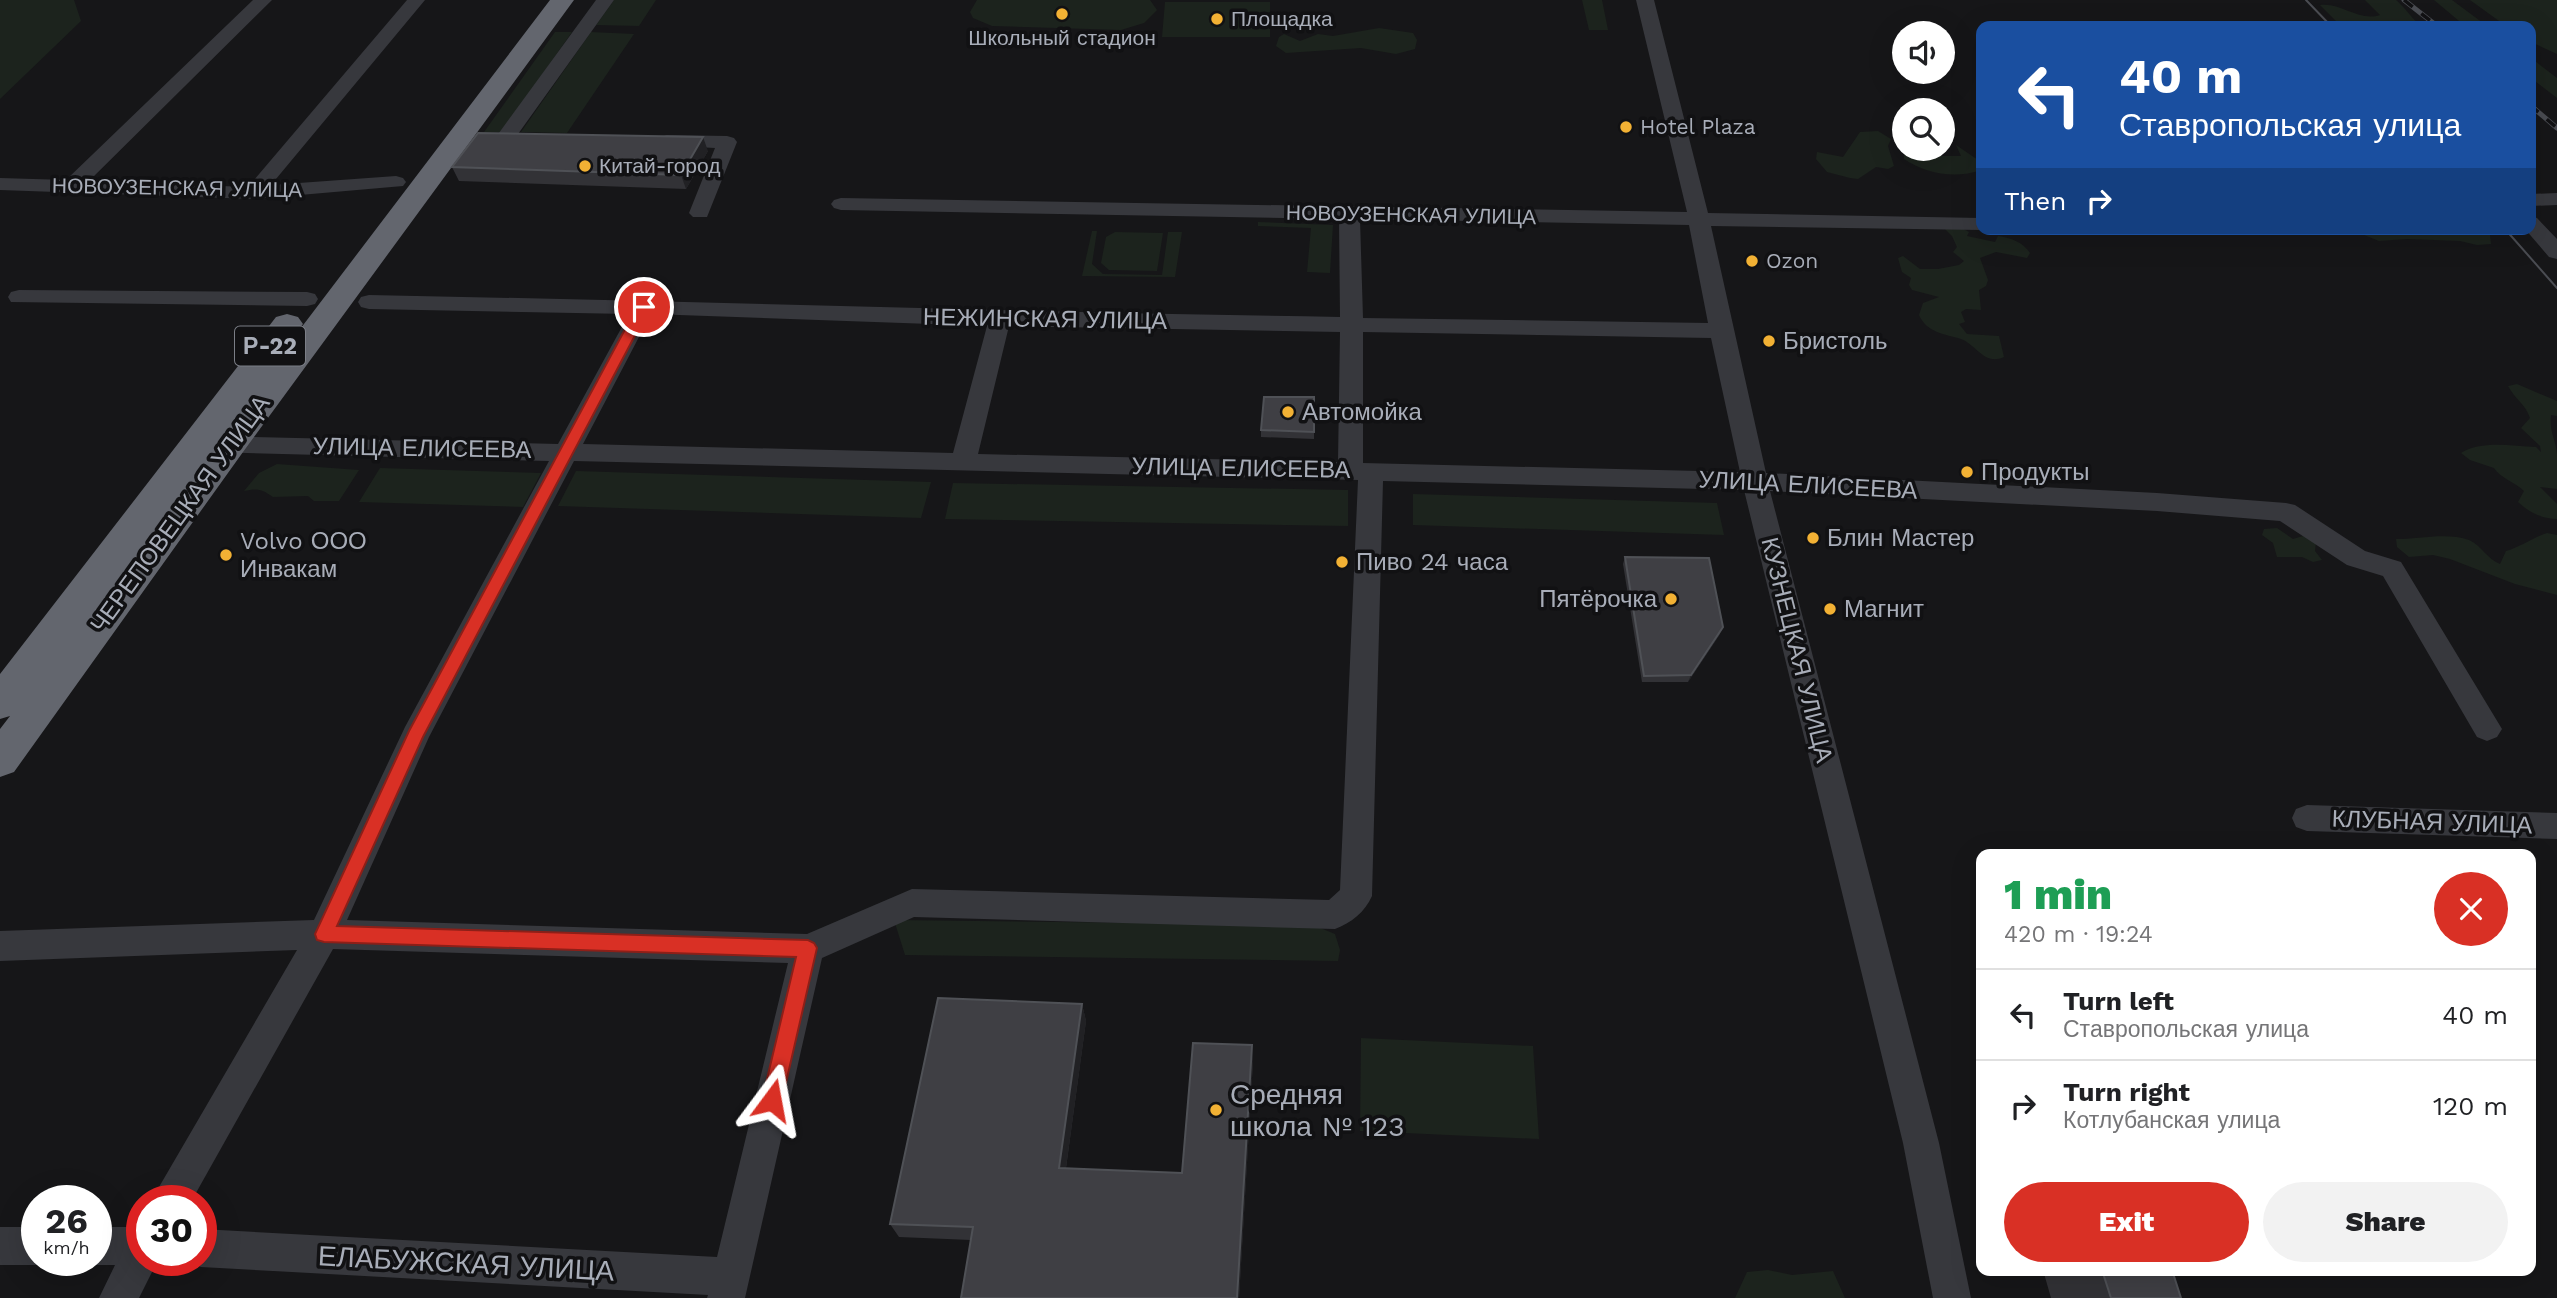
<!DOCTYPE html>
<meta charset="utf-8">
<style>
:root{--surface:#fff;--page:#f2f2f2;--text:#202124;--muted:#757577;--line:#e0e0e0;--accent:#d93025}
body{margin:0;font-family:"Work Sans",sans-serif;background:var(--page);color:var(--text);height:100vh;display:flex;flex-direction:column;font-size:26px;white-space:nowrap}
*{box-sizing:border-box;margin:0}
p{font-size:23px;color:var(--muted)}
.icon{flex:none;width:38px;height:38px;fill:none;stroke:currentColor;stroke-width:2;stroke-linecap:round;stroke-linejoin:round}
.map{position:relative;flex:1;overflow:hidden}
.sheet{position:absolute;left:1976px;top:849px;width:560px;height:427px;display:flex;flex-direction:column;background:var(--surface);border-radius:14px;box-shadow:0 7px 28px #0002}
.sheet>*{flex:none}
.top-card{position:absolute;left:1976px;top:21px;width:560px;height:214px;border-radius:14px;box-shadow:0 7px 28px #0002;background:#1a4fa0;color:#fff;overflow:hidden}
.controls{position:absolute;left:1892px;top:21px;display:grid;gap:14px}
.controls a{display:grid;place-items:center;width:63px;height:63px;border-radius:50%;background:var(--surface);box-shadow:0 7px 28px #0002;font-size:35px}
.speed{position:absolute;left:21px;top:1185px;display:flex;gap:14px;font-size:35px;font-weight:700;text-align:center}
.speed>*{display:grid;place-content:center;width:91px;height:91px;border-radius:50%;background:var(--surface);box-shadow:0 7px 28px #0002;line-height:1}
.speed small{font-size:18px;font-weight:400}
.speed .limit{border:10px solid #d22;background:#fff;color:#111}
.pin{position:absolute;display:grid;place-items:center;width:60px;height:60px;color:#fff;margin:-30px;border:4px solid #fff;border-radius:50%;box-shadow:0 2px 7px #0007}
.me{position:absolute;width:77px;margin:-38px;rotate:13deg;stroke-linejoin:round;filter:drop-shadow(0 0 5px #0008)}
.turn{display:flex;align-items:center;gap:24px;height:147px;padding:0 28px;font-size:32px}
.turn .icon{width:91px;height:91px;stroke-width:2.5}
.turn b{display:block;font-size:49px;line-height:60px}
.then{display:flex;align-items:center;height:66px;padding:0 28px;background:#0003;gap:14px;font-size:26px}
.round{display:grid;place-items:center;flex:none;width:74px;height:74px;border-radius:37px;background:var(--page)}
.summary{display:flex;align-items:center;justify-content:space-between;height:119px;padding:0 28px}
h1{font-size:42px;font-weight:800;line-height:52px;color:#1e9e55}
.cta{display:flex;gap:14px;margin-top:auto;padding:14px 28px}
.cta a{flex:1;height:80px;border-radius:42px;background:var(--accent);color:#fff;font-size:28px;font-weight:800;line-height:80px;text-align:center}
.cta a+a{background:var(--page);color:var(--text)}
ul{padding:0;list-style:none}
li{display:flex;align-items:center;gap:21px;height:91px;padding:0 28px;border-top:2px solid var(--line)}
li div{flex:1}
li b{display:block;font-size:26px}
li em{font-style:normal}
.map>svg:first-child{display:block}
.green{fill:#1c231d}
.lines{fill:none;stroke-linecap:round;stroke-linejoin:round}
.minor{fill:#37383d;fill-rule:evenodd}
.highway{fill:#63666e;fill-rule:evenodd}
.tram{stroke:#4a4c52;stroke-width:2}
.rail-casing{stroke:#4a4c52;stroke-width:5}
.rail{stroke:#111113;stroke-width:3.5;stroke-dasharray:11;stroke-linecap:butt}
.wall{fill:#323236}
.shaded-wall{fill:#212124}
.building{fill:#3f3f44;stroke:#4f5156;stroke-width:2}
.route{fill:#d93025;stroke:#8d1f18;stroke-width:2}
.poi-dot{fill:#f2b134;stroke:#111113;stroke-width:2.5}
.labels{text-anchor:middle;stroke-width:7;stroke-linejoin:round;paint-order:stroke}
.far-poi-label{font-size:21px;fill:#a8adb8;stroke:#111113;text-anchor:start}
.far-street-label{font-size:21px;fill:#a8adb8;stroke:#111113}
.shield{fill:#111113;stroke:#7b7e86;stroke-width:2}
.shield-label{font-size:23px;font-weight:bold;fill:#a8adb8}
.street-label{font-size:24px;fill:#a8adb8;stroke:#111113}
.poi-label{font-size:24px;fill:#a8adb8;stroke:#111113;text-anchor:start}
.near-poi-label{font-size:28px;fill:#a8adb8;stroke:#111113;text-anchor:start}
.near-street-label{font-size:28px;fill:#a8adb8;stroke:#111113}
</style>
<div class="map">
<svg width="2557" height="1298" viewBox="0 0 2557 1298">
<rect width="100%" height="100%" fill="#161618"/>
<path class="green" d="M0 0H74L81 21 0 99Z
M614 0H656L639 26 596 25Z
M977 0H1150L1157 10 1144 23 1121 30 992 26 973 18 970 12Z
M1582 0H1602L1608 30H1589Z
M2365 0H2396C2407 9 2411 19 2422 26H2371L2350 23 2340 25 2320 5C2341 2 2359 22 2380 15Z
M2434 0H2452L2487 26H2465Z
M2470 0H2557V54L2531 42 2530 26H2506Z
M1165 2H1270V37H1162Z
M1379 28 1413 33 1417 40 1415 49 1396 54 1361 48 1286 53 1276 46 1279 37 1284 34 1300 41 1318 34 1333 36Z
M555 32H572L502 132H484Z
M591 32 634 34 567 133 521 132Z
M2531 58 2557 78V98L2531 78Z
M1878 131 1891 139 1888 146 1894 166 1888 169 1876 167 1858 179 1850 178 1827 172 1816 159 1817 152 1843 157 1860 132Z
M1904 132V149H1920L1924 156H1961L1956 145 1981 162V170C1956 179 1926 174 1904 159V150L1898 142Z
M1258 222 1333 225 1330 273 1307 272 1311 228 1258 226Z
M1958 226 1969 232 1967 236 1995 242 1998 236C2011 238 2023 242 2030 253L2027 258 1996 252 1980 258 1988 280 1986 286 1979 290 1981 310 1966 309 1961 312 1965 322 1959 324 1967 334 1999 336 2004 357C1984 366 1977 345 1961 339 1945 334 1927 333 1919 315L1923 303 1939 297 1912 290 1909 285 1911 278 1902 272 1898 258 1903 256 1920 269H1938L1959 265 1964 261 1953 252 1957 247 1952 236 1945 229Z
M2387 229H2483L2490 235 2491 244 2477 245 2460 241 2407 239 2379 241 2359 233Z
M1092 231H1097L1092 264 1103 274 1162 275 1168 232H1182L1175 277 1082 276Z
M1115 232 1163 233 1157 271 1109 270 1101 263 1106 237Z
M2517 384 2557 401V416L2551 415C2549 432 2556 440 2557 454 2557 465 2557 477 2557 489L2540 487 2557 504V519C2540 518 2530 513 2518 502L2524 491C2515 482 2500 478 2494 468L2470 460 2461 453C2481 440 2512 446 2536 447L2541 452 2540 446 2521 428 2530 418C2526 405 2515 399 2508 386Z
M277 464 359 470 339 501H314L308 496 273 497C262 489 257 488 244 491L259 473Z
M380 468 541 473 523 507 359 502Z
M576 471 931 482 921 518 558 506Z
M953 483 1348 490V526L945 519Z
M1413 494 1717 503 1724 535 1413 525Z
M2277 528 2293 539 2303 536 2316 540 2315 551 2322 560 2313 562 2302 557H2277L2273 543 2262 535 2264 529Z
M2547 533 2557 535V595L2515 584 2450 559 2433 555 2409 557 2397 547 2396 539C2418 539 2448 532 2469 540 2482 546 2487 559 2500 564L2506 551C2521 547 2532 538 2547 533Z
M894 920 1313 925 1335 934 1340 950 1338 961 905 955Z
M1361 1038 1533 1046 1539 1139 1360 1131Z
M1768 1270 1792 1275 1833 1271 1845 1298H1735L1747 1272Z"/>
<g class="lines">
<path class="minor" d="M253 0H272L89 181 248 187 407 0H425L271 185 396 176 403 178 406 182 403 186 254 199 0 190V178L66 180Z
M596 0H614L513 141H499L496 137Z
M1636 0H1654L1708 213 1981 218V229H1986L1981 230 1711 226 1766 473 2157 493 2286 503 2295 505 2365 551 2401 562 2502 729 2497 737 2487 741 2477 737 2383 576 2347 565 2280 521 2157 511 1770 491 1939 1143 1971 1298H1933L1903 1143 1744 490 1383 481 1372 896C1365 912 1351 923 1335 929L914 917 822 958 745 1298H707L708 1295 201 1267 188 1261 201 1260V1229L717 1257 788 963 333 949 192 1200H154L159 1187 297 950 0 961V931L314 920 405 727 549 461 209 452 200 450 197 444 200 438 209 436 558 444 629 314 369 309 361 307 358 302 361 297 369 295C693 301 1016 312 1340 317L1339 219 841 210 834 208 831 204 834 200 841 198 1687 212ZM1360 219 1689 225 1708 323 1363 318ZM651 314 987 326 953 453 583 444ZM1009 326 1340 332 1338 462 978 454ZM1363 332 1711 338 1740 472 1363 463ZM574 461 1358 480 1340 890 1329 900 912 889 807 934 347 920 429 737Z
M667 135 727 136 734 138 737 142 707 217H693L689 213 715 148 660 145 657 141 660 137Z
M2557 193V205L2530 206V194Z
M2530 216 2537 218 2557 239V259L2549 257 2525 229H2530Z
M19 290 307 292 315 294 318 299 315 304 307 306 11 302 8 297 11 292Z
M2307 805 2557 813V839L2307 831 2296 827 2292 818 2296 809Z
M0 1227H37V1260H48L37 1265H0Z
M96 1227H142V1260H158L139 1298H99L115 1265H96L85 1260H96Z"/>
<path class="highway" d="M550 0H574L243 452 14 772 0 777V729L10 716 0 719V674L276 317 287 314 298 317 303 324 285 349Z"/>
<path class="tram" d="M2306 0 2331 26
M2505 229 2557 288"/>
<g class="rail-casing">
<path id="rail" d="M2404 0 2437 26
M2530 105 2557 128"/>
</g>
<use href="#rail" class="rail"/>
</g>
<path class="wall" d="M708 151 686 189 459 181 452 167Z
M1314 397V439L1261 437V430Z
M1625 557 1720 634 1688 682H1642L1623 564Z
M1082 1004 1086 1021 1066 1168 1182 1173 1253 1061 1239 1298H961L971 1240 899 1237 890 1224Z
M2043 1270H2172L2181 1298H2051Z"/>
<path class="shaded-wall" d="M703 137 708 151 686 189 681 175Z
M1723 627 1720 634 1688 682 1691 675Z
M1082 1004 1086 1021 1064 1182 1059 1168Z
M1252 1045 1253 1061 1239 1298H1237Z"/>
<path class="building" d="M478 133 703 137 681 175 452 167Z
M1264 397H1314V432L1261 430Z
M1625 557 1709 558 1723 627 1691 675 1644 676Z
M938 998 1082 1004 1059 1168 1182 1173 1193 1043 1252 1045 1237 1298H961L973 1227 890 1224Z
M2102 1270H2172L2181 1298H2111Z"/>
<path class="route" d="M644 303 650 307 423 737 337 926 808 940 814 943 817 948 782 1100 780 1107 772 1110 765 1107 762 1100 796 957 324 942 317 940 315 934 409 731 637 307Z"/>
<g class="poi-dot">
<circle cx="1062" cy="14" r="7"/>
<circle cx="1217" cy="19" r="7"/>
<circle cx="1626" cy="127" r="7"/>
<circle cx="585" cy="166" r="7"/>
<circle cx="1752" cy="261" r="7"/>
<circle cx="1769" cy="341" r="7"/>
<circle cx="1288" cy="412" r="7"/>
<circle cx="1967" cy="472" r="7"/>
<circle cx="1813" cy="538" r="7"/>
<circle cx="226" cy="555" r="7"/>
<circle cx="1342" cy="562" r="7"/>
<circle cx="1671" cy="599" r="7"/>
<circle cx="1830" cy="609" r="7"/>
<circle cx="1216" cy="1110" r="7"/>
</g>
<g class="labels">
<g class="far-poi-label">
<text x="1231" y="26">Площадка</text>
<text x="1062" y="45" text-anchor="middle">Школьный стадион</text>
<text x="1640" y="134">Hotel Plaza</text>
<text x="599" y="173">Китай-город</text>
<text x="1766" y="268">Ozon</text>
</g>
<g class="far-street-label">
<text transform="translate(177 188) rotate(1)" y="7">НОВОУЗЕНСКАЯ УЛИЦА</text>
<text transform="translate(1411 215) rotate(1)" y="7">НОВОУЗЕНСКАЯ УЛИЦА</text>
</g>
<rect class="shield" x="235" y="326.5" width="70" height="39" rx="5"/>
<g class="shield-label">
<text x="270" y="354">Р-22</text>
</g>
<g class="street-label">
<text transform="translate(1045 319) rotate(1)" y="8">НЕЖИНСКАЯ УЛИЦА</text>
<text transform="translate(422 448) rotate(1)" y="8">УЛИЦА ЕЛИСЕЕВА</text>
<text transform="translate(1241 468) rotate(1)" y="8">УЛИЦА ЕЛИСЕЕВА</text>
<text transform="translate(1808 485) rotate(3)" y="8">УЛИЦА ЕЛИСЕЕВА</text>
<text transform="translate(180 514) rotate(-54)" y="8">ЧЕРЕПОВЕЦКАЯ УЛИЦА</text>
<text transform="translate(1797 650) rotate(76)" y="8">КУЗНЕЦКАЯ УЛИЦА</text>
<text transform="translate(2432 822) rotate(2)" y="8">КЛУБНАЯ УЛИЦА</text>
</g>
<g class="poi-label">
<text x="1783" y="349">Бристоль</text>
<text x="1302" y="420">Автомойка</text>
<text x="1981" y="480">Продукты</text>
<text x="1827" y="546">Блин Мастер</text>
<text x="240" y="549">Volvo ООО<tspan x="240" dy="28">Инвакам</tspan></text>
<text x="1356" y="570">Пиво 24 часа</text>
<text x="1657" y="607" text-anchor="end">Пятёрочка</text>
<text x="1844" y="617">Магнит</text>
</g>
<g class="near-poi-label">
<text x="1230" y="1104">Средняя<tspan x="1230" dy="32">школа № 123</tspan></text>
</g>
<g class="near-street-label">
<text transform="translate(466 1263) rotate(3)" y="10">ЕЛАБУЖСКАЯ УЛИЦА</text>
</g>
</g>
</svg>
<div class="controls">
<a><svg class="icon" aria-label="sound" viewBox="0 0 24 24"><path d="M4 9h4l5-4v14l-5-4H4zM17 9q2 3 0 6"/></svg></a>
<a><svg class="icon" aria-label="search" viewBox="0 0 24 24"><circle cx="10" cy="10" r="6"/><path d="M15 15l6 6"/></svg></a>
</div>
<div class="speed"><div>26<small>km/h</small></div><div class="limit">30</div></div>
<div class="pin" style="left:644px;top:307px;background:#d93025"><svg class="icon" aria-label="arrive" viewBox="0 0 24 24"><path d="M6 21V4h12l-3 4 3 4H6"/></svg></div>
<svg class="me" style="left:772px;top:1100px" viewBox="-20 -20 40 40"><path d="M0-17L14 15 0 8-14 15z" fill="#d93025" stroke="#fff" stroke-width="4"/></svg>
<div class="top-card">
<div class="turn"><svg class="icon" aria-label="left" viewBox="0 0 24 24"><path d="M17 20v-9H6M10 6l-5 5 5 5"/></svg><div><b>40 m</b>Ставропольская улица</div></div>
<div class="then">Then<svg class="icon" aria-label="right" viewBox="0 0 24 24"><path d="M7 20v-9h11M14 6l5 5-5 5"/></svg></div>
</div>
<section class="sheet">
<div class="summary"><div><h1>1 min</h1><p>420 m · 19:24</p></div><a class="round" style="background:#d93025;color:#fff"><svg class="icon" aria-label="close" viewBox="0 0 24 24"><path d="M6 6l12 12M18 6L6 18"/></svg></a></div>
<ul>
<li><svg class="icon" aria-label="left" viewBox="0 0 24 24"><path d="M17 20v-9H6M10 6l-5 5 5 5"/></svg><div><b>Turn left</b><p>Ставропольская улица</p></div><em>40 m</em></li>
<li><svg class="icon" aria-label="right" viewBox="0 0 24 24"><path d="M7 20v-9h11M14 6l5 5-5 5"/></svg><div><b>Turn right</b><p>Котлубанская улица</p></div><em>120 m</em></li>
</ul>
<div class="cta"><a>Exit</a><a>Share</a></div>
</section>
</div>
